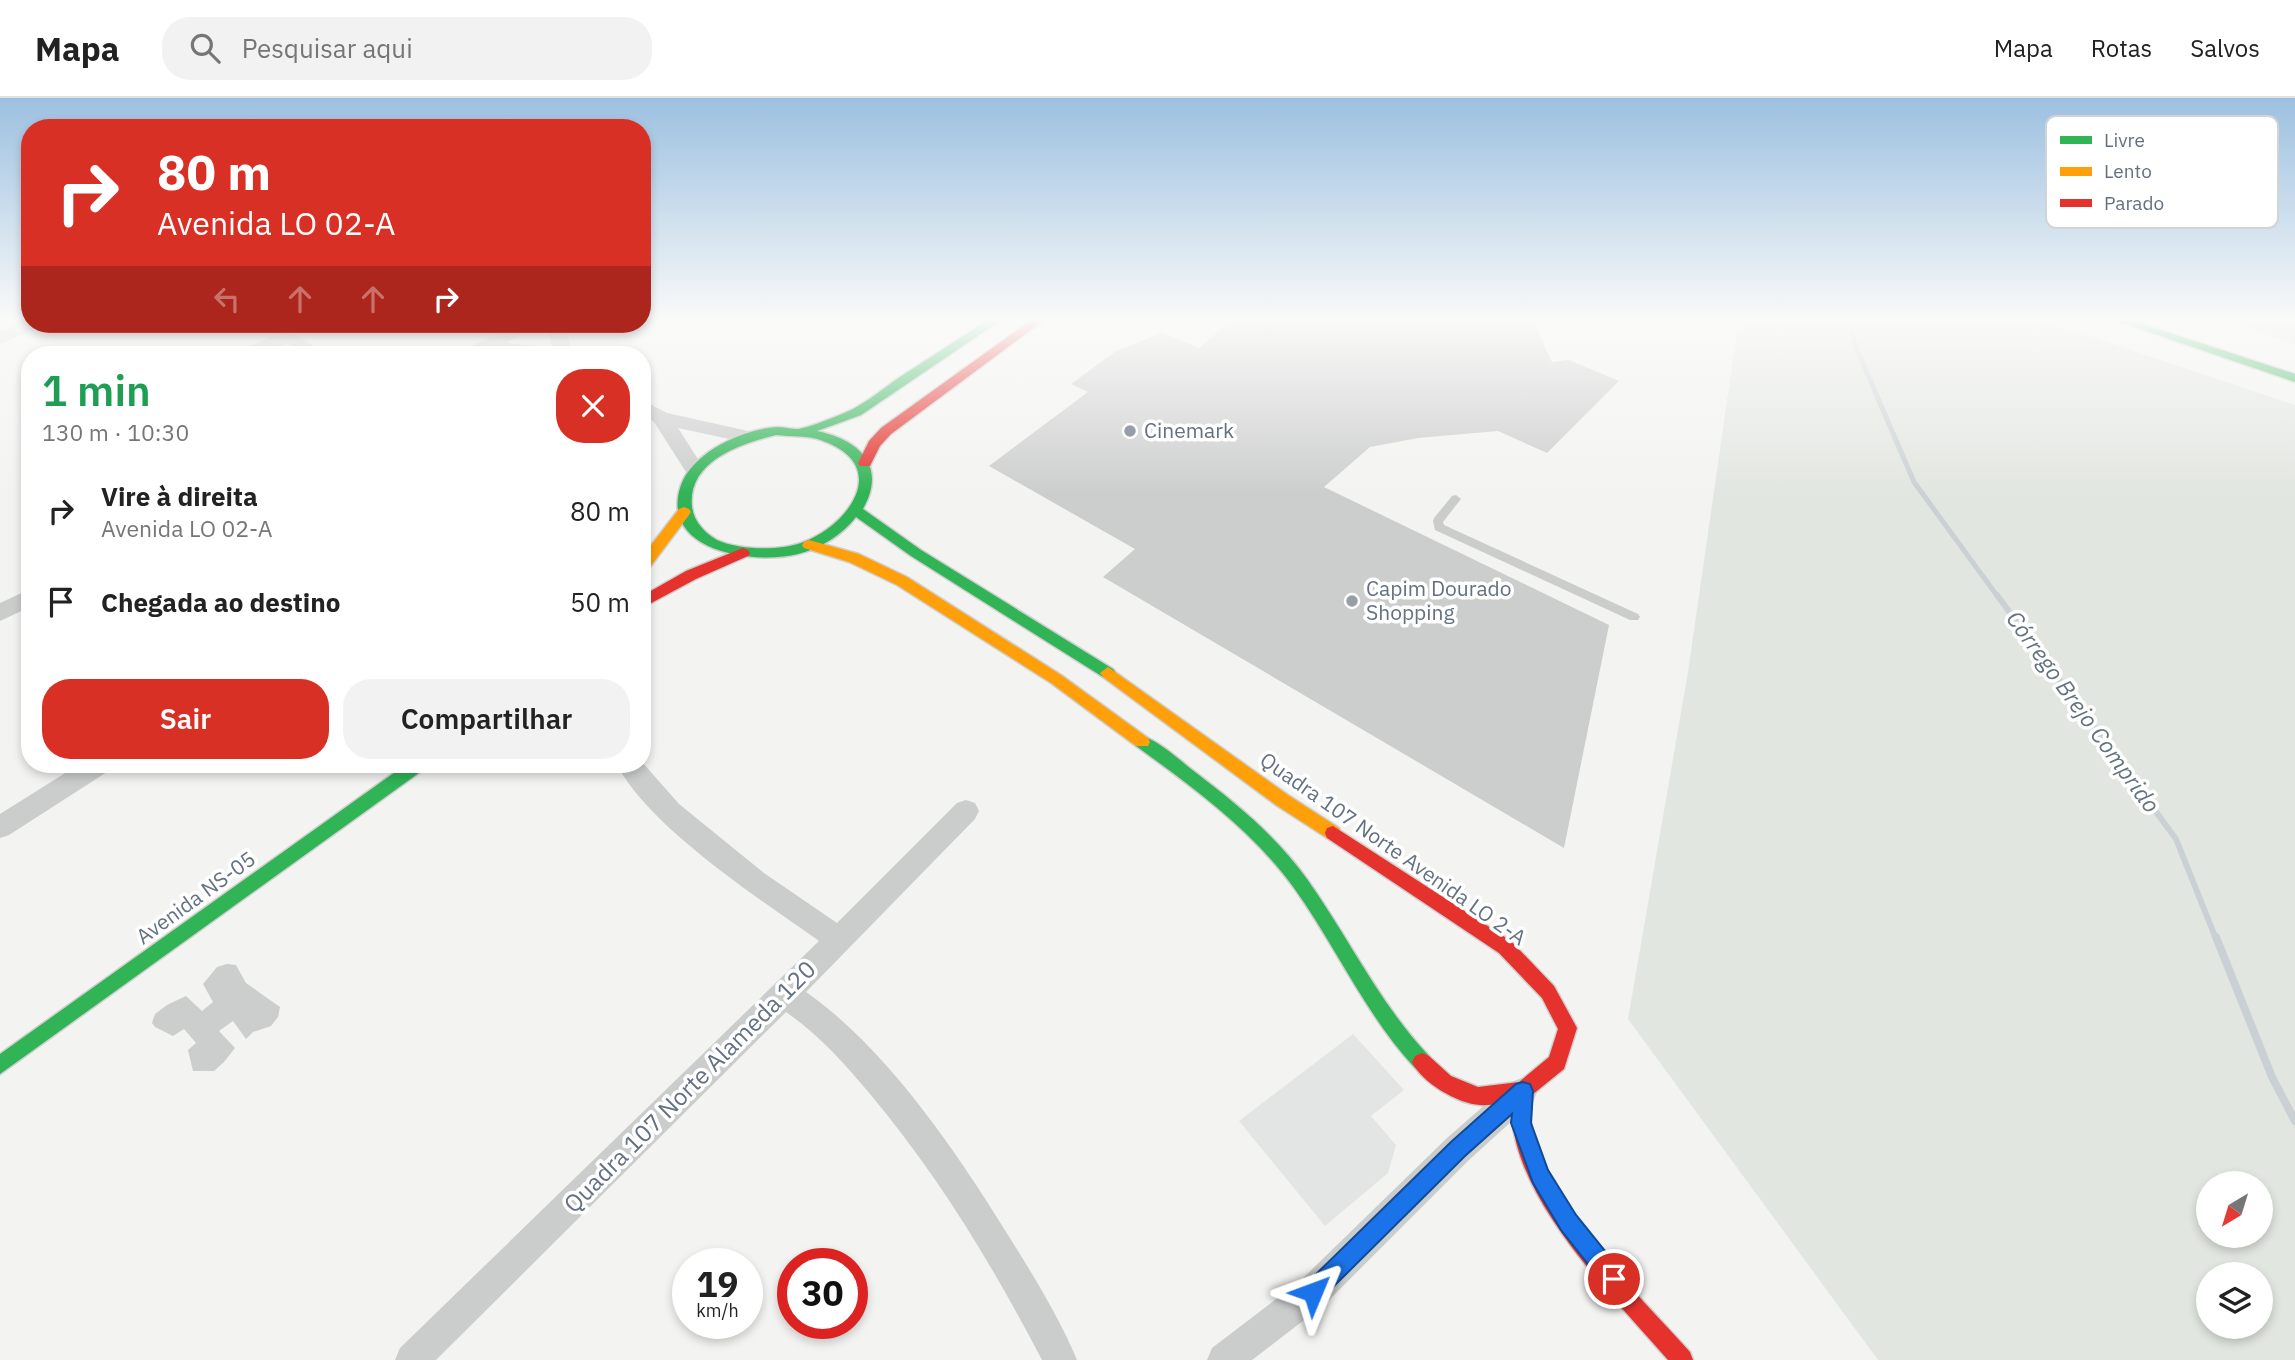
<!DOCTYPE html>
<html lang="pt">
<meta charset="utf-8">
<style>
:root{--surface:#fff;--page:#f2f2f2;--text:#222;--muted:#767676;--line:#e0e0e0;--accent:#d93025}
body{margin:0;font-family:"IBM Plex Sans",sans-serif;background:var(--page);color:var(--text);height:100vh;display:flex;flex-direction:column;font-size:26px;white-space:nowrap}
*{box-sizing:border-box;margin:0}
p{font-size:23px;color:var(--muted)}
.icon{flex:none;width:38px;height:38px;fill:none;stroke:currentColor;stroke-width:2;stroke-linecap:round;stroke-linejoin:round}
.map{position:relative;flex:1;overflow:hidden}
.sheet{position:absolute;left:21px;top:248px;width:630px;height:427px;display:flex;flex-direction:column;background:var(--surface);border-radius:28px;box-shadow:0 4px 10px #0003}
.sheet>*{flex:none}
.top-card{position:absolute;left:21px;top:21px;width:630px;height:214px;border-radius:28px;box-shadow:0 4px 10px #0003;background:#d93025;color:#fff;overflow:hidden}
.needle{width:46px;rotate:218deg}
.buttons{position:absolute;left:2196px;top:1073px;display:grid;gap:14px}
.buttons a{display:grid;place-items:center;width:77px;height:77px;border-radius:50%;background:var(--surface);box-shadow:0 4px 10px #0003;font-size:35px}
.speed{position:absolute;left:672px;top:1150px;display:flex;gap:14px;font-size:35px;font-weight:700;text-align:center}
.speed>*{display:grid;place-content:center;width:91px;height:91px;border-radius:50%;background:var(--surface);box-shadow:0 4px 10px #0003;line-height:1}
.speed small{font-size:18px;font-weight:400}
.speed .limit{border:10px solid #d22;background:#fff;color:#111}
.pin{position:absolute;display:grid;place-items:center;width:60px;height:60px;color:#fff;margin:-30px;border:4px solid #fff;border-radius:50%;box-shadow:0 2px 7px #0007}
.me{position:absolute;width:77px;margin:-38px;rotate:46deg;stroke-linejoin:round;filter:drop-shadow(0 0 5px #0008)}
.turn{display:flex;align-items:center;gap:24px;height:147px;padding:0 21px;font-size:32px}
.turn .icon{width:91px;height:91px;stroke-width:2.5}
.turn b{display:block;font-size:49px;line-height:60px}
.lanes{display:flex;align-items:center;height:66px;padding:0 21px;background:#0003;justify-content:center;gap:35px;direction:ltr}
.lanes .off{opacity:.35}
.round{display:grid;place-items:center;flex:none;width:74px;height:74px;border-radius:28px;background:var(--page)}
.head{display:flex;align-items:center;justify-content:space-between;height:119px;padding:0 21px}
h1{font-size:42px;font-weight:600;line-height:52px;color:#1e9e55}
.cta{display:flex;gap:14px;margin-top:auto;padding:14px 21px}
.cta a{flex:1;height:80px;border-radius:28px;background:var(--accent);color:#fff;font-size:28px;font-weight:600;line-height:80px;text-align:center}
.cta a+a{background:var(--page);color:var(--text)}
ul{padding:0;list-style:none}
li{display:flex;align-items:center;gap:21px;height:91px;padding:0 21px}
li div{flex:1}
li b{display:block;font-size:26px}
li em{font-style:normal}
header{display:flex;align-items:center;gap:42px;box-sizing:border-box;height:98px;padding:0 35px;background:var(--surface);border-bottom:2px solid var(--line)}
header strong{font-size:33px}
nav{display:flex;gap:38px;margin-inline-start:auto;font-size:24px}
.search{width:490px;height:63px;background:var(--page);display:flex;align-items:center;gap:18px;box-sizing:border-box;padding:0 24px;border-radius:28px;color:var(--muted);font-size:26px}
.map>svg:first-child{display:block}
.built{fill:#e3e5e4}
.green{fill:#e2e6e0;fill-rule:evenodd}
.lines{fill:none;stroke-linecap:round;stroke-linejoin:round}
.stream-far2{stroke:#cad1d4;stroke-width:5}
.stream-far1{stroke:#cad1d4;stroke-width:6}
.stream{stroke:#cad1d4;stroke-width:8}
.building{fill:#cccdcd}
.fast-casing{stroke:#cfcfcf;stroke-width:3}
.slow-casing{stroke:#cfcfcf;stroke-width:3}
.jam-casing{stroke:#cfcfcf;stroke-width:3}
.lane{fill:#cbcccc;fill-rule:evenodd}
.street{fill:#cbcccc;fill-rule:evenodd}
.fast{fill:#30b455;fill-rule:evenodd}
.slow{fill:#ff9f0a;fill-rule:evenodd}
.jam{fill:#e5322d;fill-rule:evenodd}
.route{fill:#1a73e8;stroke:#114b97;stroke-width:2}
.poi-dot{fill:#969ea8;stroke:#fff;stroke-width:2.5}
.labels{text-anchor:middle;stroke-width:7;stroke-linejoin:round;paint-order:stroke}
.poi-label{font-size:21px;fill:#647180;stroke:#fff;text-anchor:start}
.street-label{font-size:21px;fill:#647180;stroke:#fff}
.water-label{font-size:23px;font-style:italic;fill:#60737e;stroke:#fff}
.near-street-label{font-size:24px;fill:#647180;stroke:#fff}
.key{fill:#fff;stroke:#d0d4d9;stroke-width:2}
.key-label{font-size:19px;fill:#647180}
</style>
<header>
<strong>Mapa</strong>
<div class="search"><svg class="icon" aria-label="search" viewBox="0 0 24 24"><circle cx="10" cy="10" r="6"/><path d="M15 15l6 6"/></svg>Pesquisar aqui</div>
<nav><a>Mapa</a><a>Rotas</a><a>Salvos</a></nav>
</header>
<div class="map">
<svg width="2295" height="1262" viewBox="0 0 2295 1262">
<rect width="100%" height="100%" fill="#f3f3f1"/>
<path class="built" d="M1353 936 1404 992 1371 1018 1396 1047 1388 1075 1325 1128 1239 1023Z"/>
<path class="green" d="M1739 220H2035L2295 307V1262H1878L1628 921 1688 574ZM2208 1085H2261V1138H2208ZM2208 1176H2261V1228H2208Z
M2213 220H2295V246Z"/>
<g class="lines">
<path class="stream-far2" d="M1849 220 1855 247 1914 384 1998 499"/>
<path class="stream-far1" d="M1997 497 2176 741 2216 841"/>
<path class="stream" d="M2216 839 2272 979 2295 1023"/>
</g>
<path class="building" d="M1229 220H1550L1534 225 1552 264 1569 262 1619 283 1547 355 1498 333 1418 340 1370 349 1324 389 1609 527 1564 750 1103 479 1135 451 989 368 1088 294 1071 286 1116 253 1162 235 1199 250 1227 226Z
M227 866 236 867 246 885 280 909 278 919 271 928 253 934 246 941 233 923 219 933 235 950 224 964 214 973H193L188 952 196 945 184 931 173 938 155 929 152 925 155 916 167 907 186 898 202 913 213 904 203 886 217 869Z"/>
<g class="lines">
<g class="fast-casing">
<path id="fast" d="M991 220H1004L861 317 817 333C860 342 887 368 863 411L921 452 1113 571 1116 575 1113 579H1103L911 458 856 419C842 437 821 450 798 456 755 467 658 454 681 387 693 354 743 331 777 329 783 329 791 331 798 331 811 329 840 317 853 311 868 303 883 291 897 281 928 261 960 240 991 220ZM776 337C791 339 809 337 823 343 892 368 849 428 801 445 778 453 739 452 717 442 705 435 694 424 692 409 687 363 740 346 776 337Z
M2108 220H2124L2295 276V284Z
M1142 638C1161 644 1179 662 1195 674 1236 705 1277 739 1307 781 1349 840 1379 905 1429 958L1432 964 1429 970 1422 973 1415 970C1365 916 1337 850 1294 790 1252 732 1194 690 1136 648L1134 644 1136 640Z
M405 667H425L423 672 0 976V956Z"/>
</g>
<g class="slow-casing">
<path id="slow" d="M684 409 689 411 691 414 689 417 647 473 642 474V459L679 411Z
M809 442 859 456 907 479 1061 577 1148 640 1150 644 1148 648H1136L1051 585 897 487 849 464 804 450 802 447 804 444Z
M1108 569 1288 697 1339 730 1341 735 1339 740 1333 742 1327 740 1276 707 1103 579 1100 575Z"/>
</g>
<g class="jam-casing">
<path id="jam" d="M1034 220H1047L891 336 880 348 870 368H860L858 365 869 343 881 330Z
M743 450 748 452 750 455 748 458 696 481 642 510V498L686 473Z
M1333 728 1511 843 1554 888 1577 930 1564 971 1532 997C1532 1006 1530 1015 1531 1024 1540 1102 1639 1197 1690 1254L1693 1262H1668C1615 1201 1502 1089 1513 1003 1502 1005 1490 1008 1480 1007 1458 1006 1421 984 1412 964L1415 958 1422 955 1429 958 1451 978 1478 989 1519 984 1549 959 1558 931 1542 900 1499 855 1327 740 1325 735 1327 730Z"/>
</g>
<path class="lane" d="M1456 397 1461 401 1443 424 1444 427 1638 516 1640 519 1638 522H1630L1435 432 1433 423 1434 420 1452 398Z"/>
<path class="street" d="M30 221V226H41L38 230 0 246V233Z
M515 226H537L507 245 552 250 548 226H566L571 257C545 258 519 255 493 254 484 254 472 258 461 257L463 253Z
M288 232 328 257H306L287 245 259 257H235L237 253Z
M642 302 667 315 748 333 755 334 758 339 755 344 748 345 678 330 705 372 702 377H688L654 324 642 317Z
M30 491V509L0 523V505Z
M642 664 679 706 764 775 837 825 957 705 966 702 975 705 979 713 975 721 806 894C889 952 960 1059 1013 1145 1036 1182 1060 1221 1077 1262H1042C993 1168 938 1077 870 996 845 966 819 937 786 914L436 1262H395L400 1250 819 843C761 802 650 730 617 667H642Z
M78 667H111L107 674 9 737 0 740V716Z
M1522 980 1533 984 1537 994 1533 1004 1469 1062 1325 1206 1252 1262H1207L1212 1250 1301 1182 1447 1040 1511 984Z"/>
<use href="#fast" class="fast"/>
<use href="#slow" class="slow"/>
<use href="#jam" class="jam"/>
</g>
<linearGradient id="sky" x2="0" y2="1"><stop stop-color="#9cc0e0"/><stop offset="0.56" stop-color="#fafaf9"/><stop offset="1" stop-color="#fafaf9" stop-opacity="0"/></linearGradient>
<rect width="2295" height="396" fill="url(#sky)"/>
<path class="route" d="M1523 984 1530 986 1533 993 1531 1025 1548 1072 1576 1117 1622 1174 1625 1181 1622 1189 1614 1192 1606 1189 1561 1132 1533 1085 1511 1025 1512 1016 1465 1058 1321 1201 1313 1204 1306 1201 1302 1194 1306 1186 1451 1044 1516 986Z"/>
<g class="poi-dot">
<circle cx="1130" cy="333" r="7"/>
<circle cx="1352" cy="503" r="7"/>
</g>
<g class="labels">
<g class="poi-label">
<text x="1144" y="340">Cinemark</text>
<text x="1366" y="498">Capim Dourado<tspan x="1366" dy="24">Shopping</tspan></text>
</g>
<g class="street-label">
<text transform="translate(1393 751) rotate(35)" y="7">Quadra 107 Norte Avenida LO 2-A</text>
<text transform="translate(196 800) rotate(-36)" y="7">Avenida NS-05</text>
</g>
<g class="water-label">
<text transform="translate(2083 614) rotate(54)" y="8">Córrego Brejo Comprido</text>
</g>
<g class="near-street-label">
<text transform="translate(690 989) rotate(-45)" y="8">Quadra 107 Norte Alameda 120</text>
</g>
</g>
<rect x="2046" y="18" width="232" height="112" rx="10" class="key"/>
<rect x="2060" y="38" width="32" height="8" fill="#30b455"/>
<rect x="2060" y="69" width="32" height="9" fill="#ff9f0a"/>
<rect x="2060" y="101" width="32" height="8" fill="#e5322d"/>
<g class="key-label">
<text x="2104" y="49">Livre</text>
<text x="2104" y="80">Lento</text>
<text x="2104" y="112">Parado</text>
</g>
</svg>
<div class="buttons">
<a><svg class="needle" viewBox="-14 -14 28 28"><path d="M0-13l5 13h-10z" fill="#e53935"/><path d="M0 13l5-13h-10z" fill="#767676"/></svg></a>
<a><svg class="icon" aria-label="layers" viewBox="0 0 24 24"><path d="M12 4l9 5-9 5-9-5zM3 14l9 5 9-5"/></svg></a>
</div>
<div class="speed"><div>19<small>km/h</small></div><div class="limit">30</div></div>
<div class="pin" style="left:1614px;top:1181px;background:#d93025"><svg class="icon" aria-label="arrive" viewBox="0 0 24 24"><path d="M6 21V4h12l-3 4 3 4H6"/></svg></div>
<svg class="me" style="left:1313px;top:1194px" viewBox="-20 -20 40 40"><path d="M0-17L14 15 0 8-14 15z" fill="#1a73e8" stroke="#fff" stroke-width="4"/></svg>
<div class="top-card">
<div class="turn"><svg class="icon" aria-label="right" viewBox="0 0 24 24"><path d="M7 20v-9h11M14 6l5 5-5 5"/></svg><div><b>80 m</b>Avenida LO 02-A</div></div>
<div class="lanes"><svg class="icon off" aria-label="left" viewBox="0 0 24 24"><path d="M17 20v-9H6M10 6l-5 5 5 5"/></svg><svg class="icon off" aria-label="ahead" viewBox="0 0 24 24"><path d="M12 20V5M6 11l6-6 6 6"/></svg><svg class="icon off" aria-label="ahead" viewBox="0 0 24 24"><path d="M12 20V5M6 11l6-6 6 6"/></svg><svg class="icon" aria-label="right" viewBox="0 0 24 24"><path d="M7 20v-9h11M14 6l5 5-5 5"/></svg></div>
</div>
<section class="sheet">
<div class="head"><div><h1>1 min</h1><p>130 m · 10:30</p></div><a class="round" style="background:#d93025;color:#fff"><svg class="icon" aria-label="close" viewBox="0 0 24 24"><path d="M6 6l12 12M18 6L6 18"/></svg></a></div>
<ul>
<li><svg class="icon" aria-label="right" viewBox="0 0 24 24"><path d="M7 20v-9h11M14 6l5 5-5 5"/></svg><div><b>Vire à direita</b><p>Avenida LO 02-A</p></div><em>80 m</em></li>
<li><svg class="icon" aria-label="arrive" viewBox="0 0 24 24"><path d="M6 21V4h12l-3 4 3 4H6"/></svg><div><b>Chegada ao destino</b></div><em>50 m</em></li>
</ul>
<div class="cta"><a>Sair</a><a>Compartilhar</a></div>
</section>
</div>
